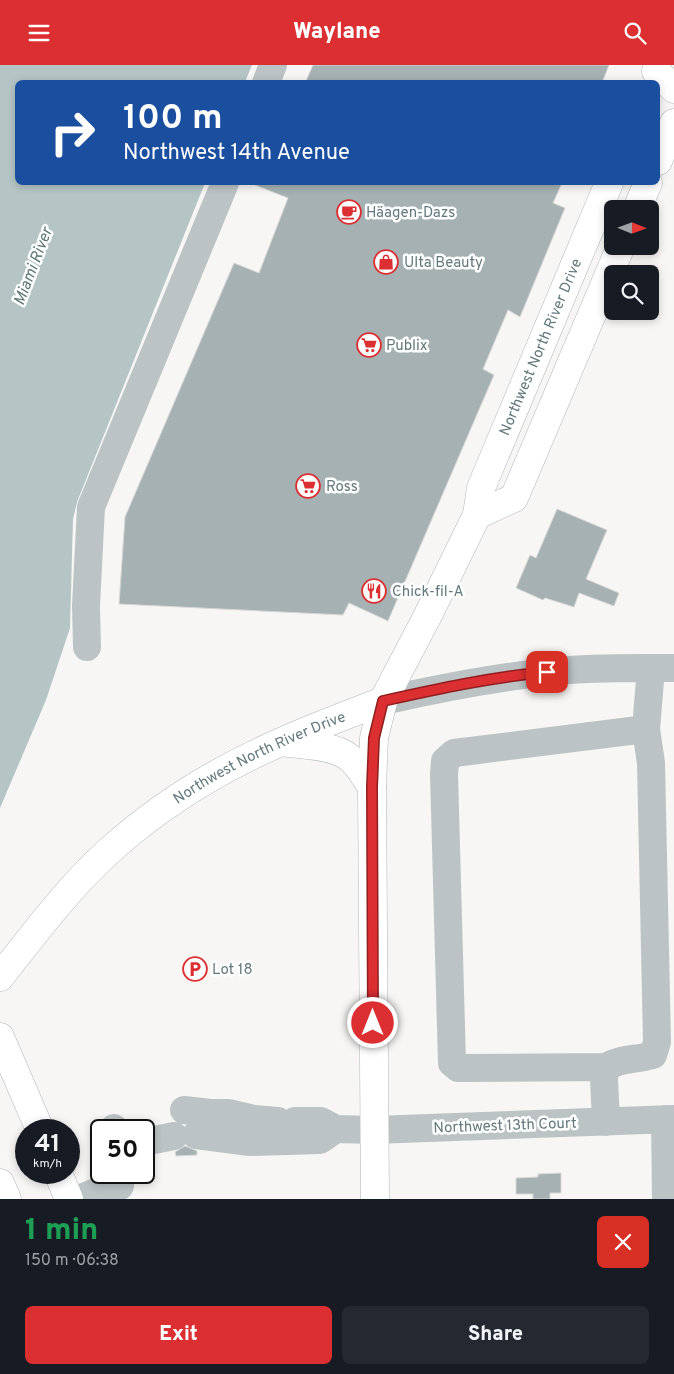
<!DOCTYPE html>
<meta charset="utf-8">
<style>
:root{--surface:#171b24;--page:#242831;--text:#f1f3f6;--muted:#9ea1a6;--accent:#dc2f31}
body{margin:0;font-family:Overpass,sans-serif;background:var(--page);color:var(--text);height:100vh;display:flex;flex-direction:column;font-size:19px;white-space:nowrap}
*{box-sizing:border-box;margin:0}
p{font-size:16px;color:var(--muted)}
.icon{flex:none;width:28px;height:28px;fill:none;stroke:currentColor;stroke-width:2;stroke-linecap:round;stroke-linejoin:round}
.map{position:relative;height:1134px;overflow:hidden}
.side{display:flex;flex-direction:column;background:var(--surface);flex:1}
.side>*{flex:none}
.top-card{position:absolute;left:15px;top:15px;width:645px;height:105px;border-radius:8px;box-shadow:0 2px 8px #0003;background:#1a4fa0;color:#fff;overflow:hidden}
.needle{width:32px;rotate:91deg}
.fabs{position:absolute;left:604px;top:135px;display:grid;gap:10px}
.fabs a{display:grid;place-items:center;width:55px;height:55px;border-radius:8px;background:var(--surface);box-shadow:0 2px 8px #0003;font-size:25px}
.speed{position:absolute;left:15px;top:1054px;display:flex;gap:10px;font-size:25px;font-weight:700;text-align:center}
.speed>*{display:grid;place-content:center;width:65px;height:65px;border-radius:50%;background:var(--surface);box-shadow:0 2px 8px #0003;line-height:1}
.speed small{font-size:12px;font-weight:400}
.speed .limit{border:2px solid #111;border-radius:8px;background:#fff;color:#111}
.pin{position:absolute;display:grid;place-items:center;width:42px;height:42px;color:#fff;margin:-21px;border-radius:10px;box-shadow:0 2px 8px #0006}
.me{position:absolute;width:55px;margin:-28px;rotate:0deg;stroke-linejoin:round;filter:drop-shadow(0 0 4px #0008)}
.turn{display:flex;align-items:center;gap:18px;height:105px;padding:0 25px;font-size:22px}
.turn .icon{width:65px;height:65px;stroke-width:2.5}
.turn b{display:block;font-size:35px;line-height:42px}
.round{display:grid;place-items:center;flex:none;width:52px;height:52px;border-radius:8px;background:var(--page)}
.overview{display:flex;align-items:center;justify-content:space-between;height:85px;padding:0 25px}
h1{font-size:30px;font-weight:800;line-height:38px;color:#1e9e55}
.button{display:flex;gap:10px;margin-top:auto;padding:10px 25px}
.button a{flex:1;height:58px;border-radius:8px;background:var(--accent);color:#fff;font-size:20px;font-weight:800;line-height:58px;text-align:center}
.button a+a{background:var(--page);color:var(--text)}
header{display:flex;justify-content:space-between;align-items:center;height:65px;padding:0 25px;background:var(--accent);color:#fff;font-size:22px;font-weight:800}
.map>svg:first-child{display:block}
.water{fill:#b5c5c6}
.building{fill:#a5b1b3;stroke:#d9d8d7}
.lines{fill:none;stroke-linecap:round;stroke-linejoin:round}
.major-casing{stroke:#b0b7b9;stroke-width:29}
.highway-casing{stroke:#b0b6b8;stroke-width:29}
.minor{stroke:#bcc3c4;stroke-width:28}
.major{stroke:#fff;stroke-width:28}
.highway{stroke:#fff;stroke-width:28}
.route-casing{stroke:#8f1f20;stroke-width:12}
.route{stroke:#dc2f31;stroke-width:9}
.labels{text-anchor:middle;stroke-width:5;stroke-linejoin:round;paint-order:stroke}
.poi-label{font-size:15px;fill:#63797e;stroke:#fff;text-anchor:start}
.street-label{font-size:15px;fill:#63797e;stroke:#fff}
.water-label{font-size:16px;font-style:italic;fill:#5e7879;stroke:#fff}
</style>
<header><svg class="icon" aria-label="menu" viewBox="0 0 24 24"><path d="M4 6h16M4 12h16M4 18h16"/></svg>Waylane<svg class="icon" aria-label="search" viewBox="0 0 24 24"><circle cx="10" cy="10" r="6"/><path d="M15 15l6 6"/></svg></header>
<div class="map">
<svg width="674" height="1134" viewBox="0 0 674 1134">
<rect width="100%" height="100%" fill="#f7f6f4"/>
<path class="water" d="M0 0H252L245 17 18 18V118H205L77 437 73 454 70 563 46 635 0 743Z"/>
<path class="building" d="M313 0H609L602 18H305Z
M250 118H562L553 138 565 143 520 252 508 245 483 304 494 310 388 556 349 538 343 550 119 539 125 452 234 198 259 208 288 133Z
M557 444 607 465 586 514 619 528 614 541 579 528 574 542 545 533 543 535 516 523 530 490 536 493Z
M185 1081 197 1086V1090L176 1091 175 1087Z
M561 1108V1128H550V1134H533V1129H516V1113L538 1112V1109Z"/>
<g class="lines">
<g class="major-casing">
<g id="major">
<path d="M656 6 674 24"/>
<path d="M658 96 674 58"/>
<path d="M637 144 648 118"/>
<path d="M477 450 514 433 621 181"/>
<path d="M281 677C300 680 332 680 347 691 358 698 364 711 372 722"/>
<path id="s1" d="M0 912C34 869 68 823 109 786 159 741 219 704 281 677 314 662 349 649 383 636"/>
<path id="s2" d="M375 1134 372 722 374 673 383 636 427 552 477 450 481 423 609 118"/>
</g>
</g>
<g class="highway-casing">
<path id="highway" d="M0 972 40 1065
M58 1108 69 1134
M0 1118 7 1134"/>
</g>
<path class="minor" d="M266 18 273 0
M87 582 86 541 91 442 225 118
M383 636C440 623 497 612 556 606 595 602 635 603 674 603
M606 1002 458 1003 452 998 444 709 445 696 454 688 646 664
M184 1045 210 1048H228L254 1054 278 1056
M665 1054 666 1134
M295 1056H321L336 1064 374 1065 674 1054
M606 1057 604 1013 606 1002C620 993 637 995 653 990L657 977 651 698 646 664 651 603
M114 1063 115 1065
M196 1070 250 1077 320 1075 336 1064
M144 1077 174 1071
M79 1134 103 1124 120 1121 121 1108"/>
<use href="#major" class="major"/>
<use href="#highway" class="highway"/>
</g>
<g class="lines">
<g class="route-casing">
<path id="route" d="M373 958 372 722 374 673 383 636C437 624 492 612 547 607"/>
</g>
<use href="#route" class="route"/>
</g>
<defs>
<g id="cafe-ring" transform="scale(1.25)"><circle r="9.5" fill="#fff" stroke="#dc2f31" stroke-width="1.5"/><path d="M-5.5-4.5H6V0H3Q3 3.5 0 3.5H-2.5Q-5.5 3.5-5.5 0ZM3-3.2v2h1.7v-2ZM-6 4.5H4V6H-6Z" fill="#dc2f31"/></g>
<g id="shop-ring" transform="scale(1.25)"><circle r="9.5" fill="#fff" stroke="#dc2f31" stroke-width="1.5"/><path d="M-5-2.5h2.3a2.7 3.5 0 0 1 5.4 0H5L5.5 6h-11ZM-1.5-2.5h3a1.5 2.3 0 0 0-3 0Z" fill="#dc2f31"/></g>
<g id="supermarket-ring" transform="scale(1.25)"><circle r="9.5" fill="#fff" stroke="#dc2f31" stroke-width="1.5"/><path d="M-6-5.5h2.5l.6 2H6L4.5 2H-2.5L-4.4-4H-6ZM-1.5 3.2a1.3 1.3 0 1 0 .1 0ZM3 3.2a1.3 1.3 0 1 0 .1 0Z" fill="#dc2f31"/></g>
<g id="restaurant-ring" transform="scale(1.25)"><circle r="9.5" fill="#fff" stroke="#dc2f31" stroke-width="1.5"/><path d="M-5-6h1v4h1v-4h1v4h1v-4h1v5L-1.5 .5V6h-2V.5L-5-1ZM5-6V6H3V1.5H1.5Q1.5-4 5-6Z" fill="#dc2f31"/></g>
<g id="parking-ring" transform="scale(1.25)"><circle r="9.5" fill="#fff" stroke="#dc2f31" stroke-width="1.5"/><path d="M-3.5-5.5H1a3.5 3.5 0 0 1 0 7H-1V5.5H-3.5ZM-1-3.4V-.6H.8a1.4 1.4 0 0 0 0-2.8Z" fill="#dc2f31"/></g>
</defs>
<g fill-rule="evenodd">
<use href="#cafe-ring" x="349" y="147"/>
<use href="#shop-ring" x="386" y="197"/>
<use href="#supermarket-ring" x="369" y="280"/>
<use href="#supermarket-ring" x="308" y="421"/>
<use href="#restaurant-ring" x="374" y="526"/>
<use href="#parking-ring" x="195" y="904"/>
</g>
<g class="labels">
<g class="poi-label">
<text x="366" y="152">Häagen-Dazs</text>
<text x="404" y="202">Ulta Beauty</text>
<text x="386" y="285">Publix</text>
<text x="326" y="426">Ross</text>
<text x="392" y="531">Chick-fil-A</text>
<text x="212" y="909">Lot 18</text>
</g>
<g class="street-label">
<text dy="5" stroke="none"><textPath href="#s2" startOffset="888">Northwest North River Drive</textPath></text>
<text dy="5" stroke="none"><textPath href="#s1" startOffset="345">Northwest North River Drive</textPath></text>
<text transform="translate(505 1060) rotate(-2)" y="5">Northwest 13th Court</text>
</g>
<g class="water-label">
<text transform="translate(32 201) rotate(-69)" y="6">Miami River</text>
</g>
</g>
</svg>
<div class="fabs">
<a><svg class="needle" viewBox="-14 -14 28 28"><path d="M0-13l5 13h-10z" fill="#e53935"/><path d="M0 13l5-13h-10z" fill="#9ea1a6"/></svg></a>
<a><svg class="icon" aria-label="search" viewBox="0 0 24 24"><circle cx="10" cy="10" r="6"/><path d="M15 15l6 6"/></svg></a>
</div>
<div class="speed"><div>41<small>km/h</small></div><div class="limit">50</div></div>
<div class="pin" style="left:547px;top:607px;background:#d93025"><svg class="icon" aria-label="arrive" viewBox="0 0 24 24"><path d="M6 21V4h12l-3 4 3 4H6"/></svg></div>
<svg class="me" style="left:373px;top:958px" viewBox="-20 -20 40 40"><circle r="17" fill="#dc2f31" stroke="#fff" stroke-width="3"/><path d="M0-11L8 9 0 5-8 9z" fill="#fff"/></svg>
<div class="top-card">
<div class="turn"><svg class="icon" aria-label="right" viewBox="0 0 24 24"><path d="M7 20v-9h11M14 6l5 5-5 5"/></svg><div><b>100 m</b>Northwest 14th Avenue</div></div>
</div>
</div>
<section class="side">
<div class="overview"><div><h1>1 min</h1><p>150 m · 06:38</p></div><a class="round" style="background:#d93025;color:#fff"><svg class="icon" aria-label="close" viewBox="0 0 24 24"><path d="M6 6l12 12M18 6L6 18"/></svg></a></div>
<div class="button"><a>Exit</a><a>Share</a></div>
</section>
